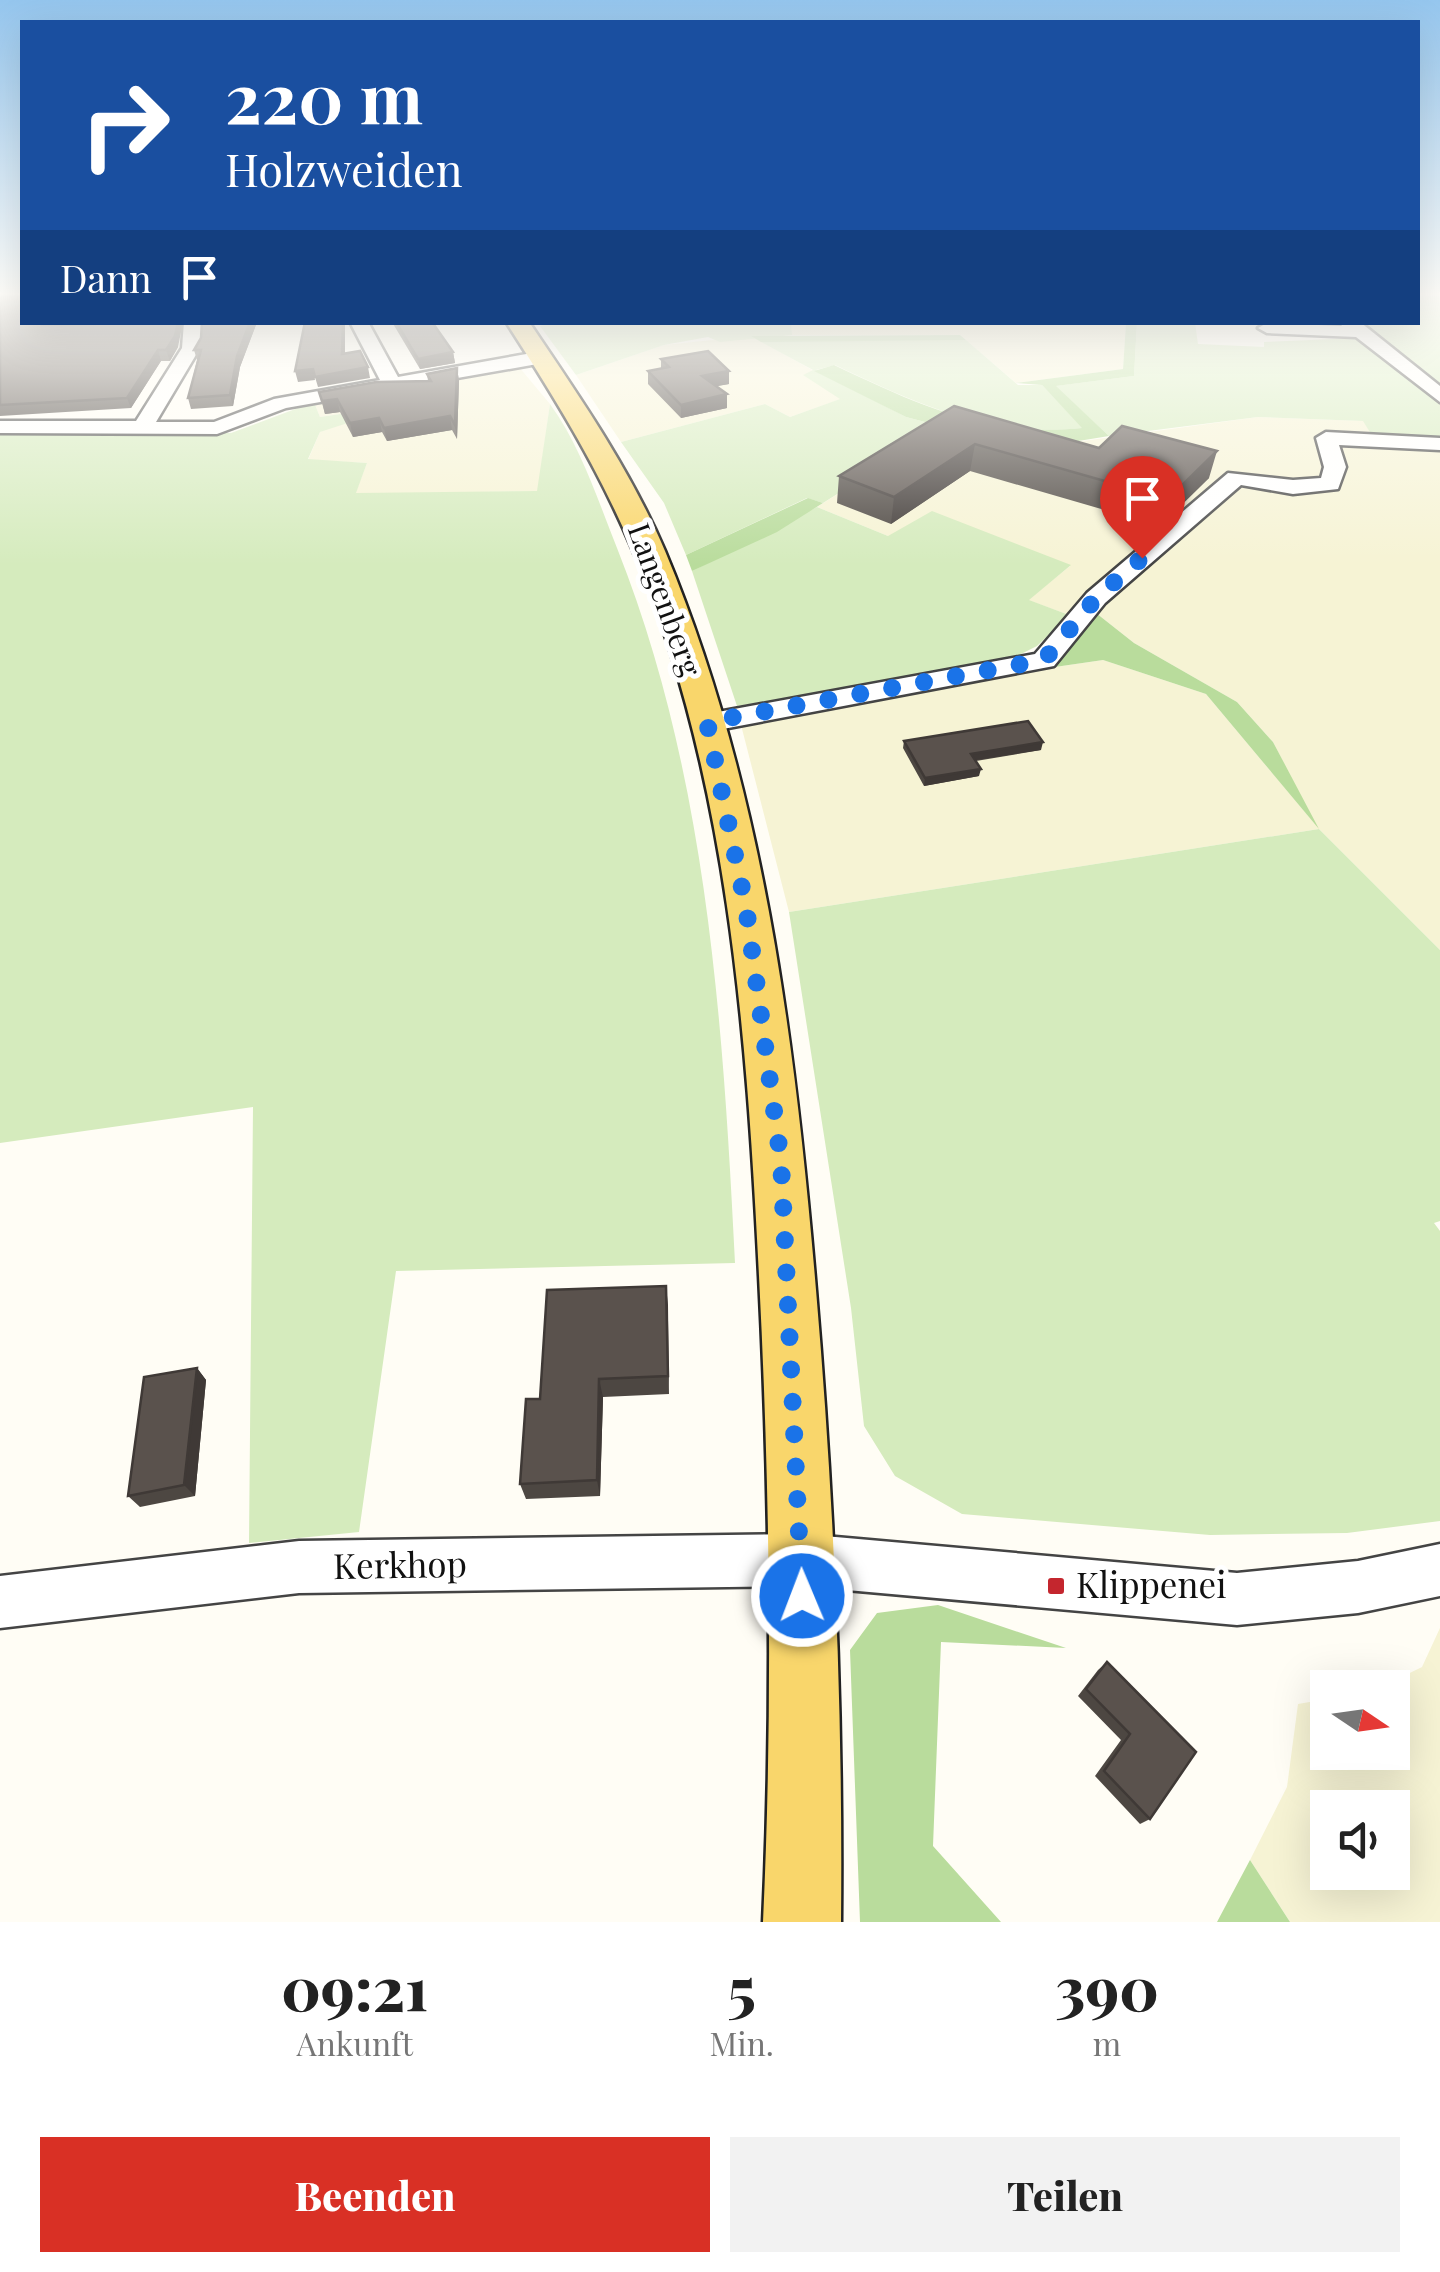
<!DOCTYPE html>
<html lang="de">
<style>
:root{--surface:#fff;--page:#f2f2f2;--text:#222;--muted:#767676;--accent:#d93025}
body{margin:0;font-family:"Playfair Display",serif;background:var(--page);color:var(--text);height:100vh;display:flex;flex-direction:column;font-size:38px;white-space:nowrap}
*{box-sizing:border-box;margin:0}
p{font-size:32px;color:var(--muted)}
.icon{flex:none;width:55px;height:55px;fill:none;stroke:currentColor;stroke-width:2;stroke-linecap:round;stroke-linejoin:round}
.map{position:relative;height:1922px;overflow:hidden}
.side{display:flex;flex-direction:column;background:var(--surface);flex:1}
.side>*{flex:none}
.top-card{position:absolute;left:20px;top:20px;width:1400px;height:305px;border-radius:0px;box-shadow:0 10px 40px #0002;background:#1a4fa0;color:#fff;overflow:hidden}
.needle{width:65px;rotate:103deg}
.fabs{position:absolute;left:1310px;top:1670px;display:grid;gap:20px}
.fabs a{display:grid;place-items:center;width:100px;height:100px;border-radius:0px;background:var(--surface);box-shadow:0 10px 40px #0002;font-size:50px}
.pin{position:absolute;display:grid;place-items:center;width:85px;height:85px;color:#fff;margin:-102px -42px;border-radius:50% 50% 50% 0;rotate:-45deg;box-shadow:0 0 10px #0007}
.pin .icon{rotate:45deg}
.me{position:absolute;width:110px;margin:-55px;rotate:359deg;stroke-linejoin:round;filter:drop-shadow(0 0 8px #0008)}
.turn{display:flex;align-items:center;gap:35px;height:210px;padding:0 40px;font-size:45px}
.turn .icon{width:130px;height:130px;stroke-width:2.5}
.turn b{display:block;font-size:70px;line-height:85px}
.then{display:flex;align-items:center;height:95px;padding:0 40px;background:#0003;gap:20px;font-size:38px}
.eta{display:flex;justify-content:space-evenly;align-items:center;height:170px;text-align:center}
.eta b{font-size:60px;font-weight:800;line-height:70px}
.cta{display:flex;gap:20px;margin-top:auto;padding:20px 40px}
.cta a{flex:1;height:115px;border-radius:0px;background:var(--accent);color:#fff;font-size:40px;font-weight:800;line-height:115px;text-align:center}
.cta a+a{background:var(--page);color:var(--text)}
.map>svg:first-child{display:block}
.farmland{fill:#f6f3d4;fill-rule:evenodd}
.green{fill:#d5ebbd}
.forest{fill:#b9dc9c}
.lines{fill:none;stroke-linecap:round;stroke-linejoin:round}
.minor-casing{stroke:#444;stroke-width:5}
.major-casing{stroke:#222;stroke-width:5}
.minor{fill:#fff;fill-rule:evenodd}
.major{fill:#f9d66b;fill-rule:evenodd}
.wall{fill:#4d4742}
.shaded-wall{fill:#3f3936}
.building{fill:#5a524d;stroke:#3f3936;stroke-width:2.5}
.route{stroke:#1a73e8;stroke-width:18;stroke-dasharray:0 32.4}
.poi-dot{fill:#c4262e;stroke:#fff;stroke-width:4}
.labels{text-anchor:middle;stroke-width:10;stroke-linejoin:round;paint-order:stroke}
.street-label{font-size:30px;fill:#111;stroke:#fff}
.near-street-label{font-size:35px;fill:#111;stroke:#fff}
.near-poi-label{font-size:35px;fill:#111;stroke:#fff;text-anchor:start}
</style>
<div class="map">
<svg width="1440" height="1922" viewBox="0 0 1440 1922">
<rect width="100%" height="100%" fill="#fffdf5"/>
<path class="farmland" d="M791 323H1126L1123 369 1016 383 960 335H792Z
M751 336 814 371 804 375 841 399 790 417 765 404 621 442 576 375 664 345Z
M519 367 550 404 538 491 355 494 367 463 308 460 320 432 360 411 320 417 314 402Z
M1258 417 1364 421 1371 434 1440 438V950L1319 829 789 912 740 721 1048 668 1103 660 1206 694 1315 824 1273 742 1237 702 1134 643 1096 613 1088 622 1028 600 1070 566 888 536 817 507 944 427 1054 445Z
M1440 1628V1922H1290L1250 1860 1287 1787 1298 1704 1327 1699 1328 1752H1392V1688L1381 1687 1422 1667ZM1328 1808H1392V1872H1328Z"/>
<path class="green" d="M1418 296H1440V387L1359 323 1418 322Z
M553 322H791L792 335 720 342 708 337 664 345 576 375 540 326Z
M1137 323H1195L1198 344 1264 347V342L1357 338 1440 402V438L1371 434 1363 421 1258 417 1109 436 1055 386 1134 376Z
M794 339 966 340 1018 385H1042L1083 428C986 437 920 405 835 365L816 370 906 417 944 427 823 503 807 498 686 555 664 503 621 442 765 404 790 417 840 399 803 375 813 370 761 342Z
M314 402 320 417 360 411V419L320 432 308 459 367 463 356 493 537 491 550 404C581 447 597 498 617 548 707 774 723 1022 735 1263L396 1271 359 1532 249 1543 253 1107 0 1143V434L231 433Z
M817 507 888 536 932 511 1071 565 1029 600 1069 615 1037 646 1007 661 737 706 692 571Z
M1319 829 1440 950V1221L1434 1223 1440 1231V1521L1347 1533 1210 1535 962 1514 895 1476 864 1426 851 1308 789 912Z"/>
<path class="forest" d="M1126 323H1137L1134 376 1056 386 1109 436 1054 445 944 427 906 417 814 371 834 365C919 405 985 437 1082 428L1042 385 1016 383 1123 369Z
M960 335 966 340 761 342 751 336Z
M808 498 823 503 777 532 692 571 686 555Z
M1096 613 1134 643 1237 702 1273 742 1319 829 1206 694 1103 660 1048 668Z
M938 1605 1066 1648 941 1642 933 1846 1001 1922H860L850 1650 877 1613Z
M1250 1860 1290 1922H1217Z"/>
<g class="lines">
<g class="minor-casing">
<path id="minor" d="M184 322H202L200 348 156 422H214L274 399 380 380 350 322H368L398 377 543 351 552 357 543 363 286 408 217 434 0 433V421H136L182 348Z
M1339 322H1360L1440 386V402L1356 337 1267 333 1258 328 1267 323 1342 326Z
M1326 432 1440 438V450L1339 445 1346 467 1338 489 1293 494 1241 485 1105 603 1054 666 707 732 693 723 707 714 1035 654 1087 593 1228 473 1293 480 1321 478 1324 467 1316 438Z
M802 1534 1237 1573 1358 1561 1440 1544V1596L1358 1613 1237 1625 802 1586 299 1593 0 1628V1576L299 1541Z"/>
</g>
<g class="major-casing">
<path id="major" d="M506 322H529C579 396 630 469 665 551 763 785 795 1039 816 1290 834 1500 843 1711 841 1922H763C773 1707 770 1492 759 1276 747 1036 728 769 631 546 597 466 553 395 506 322Z"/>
</g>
<use href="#minor" class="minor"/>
<use href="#major" class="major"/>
</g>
<path class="wall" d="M0 296 22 322H54L52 325 178 347 170 361H161L131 408 0 416Z
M202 322H257L240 367 233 406 191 409 188 398 197 360 194 350 201 338Z
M392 322H432L453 352 455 363 420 369Z
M661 359 729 384 716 386 727 408 681 418 648 384V371L661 368Z
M457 368 459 381 457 439 452 430 387 441 382 432 353 437 340 412 325 414 319 392 428 381 427 374Z
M954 406 1099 448 1209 478 1160 526 970 471 891 524 837 503 839 476Z
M904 741 1041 750 976 761 979 776 924 786 903 748Z
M666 1286 669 1394 603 1397 600 1496 526 1499 520 1484Z
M197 1368 206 1380 195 1496 140 1507 128 1496Z
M1107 1662 1196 1752 1150 1819 1140 1824 1095 1776 1121 1740 1078 1696 1098 1670Z"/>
<path class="shaded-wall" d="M178 322H183L178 347 170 361 166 350Z
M250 322H257L240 367 233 406 230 395 237 356Z
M343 322H345V364L342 354Z
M158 350 161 361 131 408 127 398Z
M453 352 455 363 420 369 418 359Z
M368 367 370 378 318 387 315 377Z
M457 368 459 381 457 439 455 425Z
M313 369 315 380 298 382 295 371Z
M729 371V384L702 389V376Z
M727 394V408L681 418V405Z
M337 399 340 412 325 414 322 401Z
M450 416 452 430 387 441 384 428Z
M379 418 382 432 353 437 350 423Z
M975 444 970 471 891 524 894 497Z
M1217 451 1209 478 1160 526 1168 499Z
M1043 742 1041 750 970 761 971 754Z
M981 769 979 776 924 786 925 778Z
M666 1286 668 1305 669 1394 668 1376Z
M197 1368 206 1380 195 1496 184 1485Z
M599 1379 603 1397 600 1496 597 1480Z"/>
<path class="building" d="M0 296H22V322H43L42 325 178 322 175 336 166 350H158L127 398 0 405Z
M202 322H250L237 356 230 395 188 398 201 350H194L201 338Z
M305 322H343L342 354 360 351 368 367 315 377 313 369 295 371Z
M396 322H432L453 352 418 359Z
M708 351 729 371 702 376 727 394 681 405 648 371 669 367 661 359Z
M457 368 455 425 450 416 384 428 379 418 350 423 337 399 322 401 319 392 376 382 431 381 427 374Z
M954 406 1099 448 1122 426 1217 451 1168 499 975 444 894 497 839 476Z
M1028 721 1043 742 971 754 981 769 925 778 904 741Z
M666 1286 668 1376 599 1379 597 1480 520 1484 526 1399H540L547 1290Z
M197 1368 184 1485 128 1496 144 1377Z
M1107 1662 1196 1752 1150 1819 1104 1771 1130 1734 1086 1689Z"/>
<linearGradient id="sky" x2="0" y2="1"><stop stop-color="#95c6ee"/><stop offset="0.52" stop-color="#fffefa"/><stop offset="1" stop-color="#fffefa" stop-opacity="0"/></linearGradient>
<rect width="1440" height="565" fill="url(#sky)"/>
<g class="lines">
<path class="route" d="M802 1596 781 1161 746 907 707 722 1044 660 1096 598 1142 558"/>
</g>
<rect class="poi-dot" x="1046" y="1576" width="20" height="20" rx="5"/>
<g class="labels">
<g class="street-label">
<text transform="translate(664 600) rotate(70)" y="10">Langenberg</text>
</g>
<g class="near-street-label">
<text transform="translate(400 1566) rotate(-1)" y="12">Kerkhop</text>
</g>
<g class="near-poi-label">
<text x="1076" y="1598">Klippenei</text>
</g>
</g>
</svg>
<div class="fabs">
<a><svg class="needle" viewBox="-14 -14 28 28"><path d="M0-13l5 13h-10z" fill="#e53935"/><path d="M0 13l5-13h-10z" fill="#767676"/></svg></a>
<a><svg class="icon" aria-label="sound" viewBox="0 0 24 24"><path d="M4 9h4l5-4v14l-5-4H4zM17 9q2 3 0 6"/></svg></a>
</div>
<div class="pin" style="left:1142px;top:558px;background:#d93025"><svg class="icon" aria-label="arrive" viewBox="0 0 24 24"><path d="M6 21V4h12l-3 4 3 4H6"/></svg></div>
<svg class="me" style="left:802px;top:1596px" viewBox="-20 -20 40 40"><circle r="17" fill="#1a73e8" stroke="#fff" stroke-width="3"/><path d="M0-11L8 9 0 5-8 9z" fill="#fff"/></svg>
<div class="top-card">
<div class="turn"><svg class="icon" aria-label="right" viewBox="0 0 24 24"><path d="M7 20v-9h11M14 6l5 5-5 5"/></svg><div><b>220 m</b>Holzweiden</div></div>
<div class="then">Dann<svg class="icon" aria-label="arrive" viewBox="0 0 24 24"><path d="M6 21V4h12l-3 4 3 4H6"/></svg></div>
</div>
</div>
<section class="side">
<div class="eta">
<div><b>09:21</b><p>Ankunft</p></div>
<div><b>5</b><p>Min.</p></div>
<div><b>390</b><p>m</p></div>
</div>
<div class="cta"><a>Beenden</a><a>Teilen</a></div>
</section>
